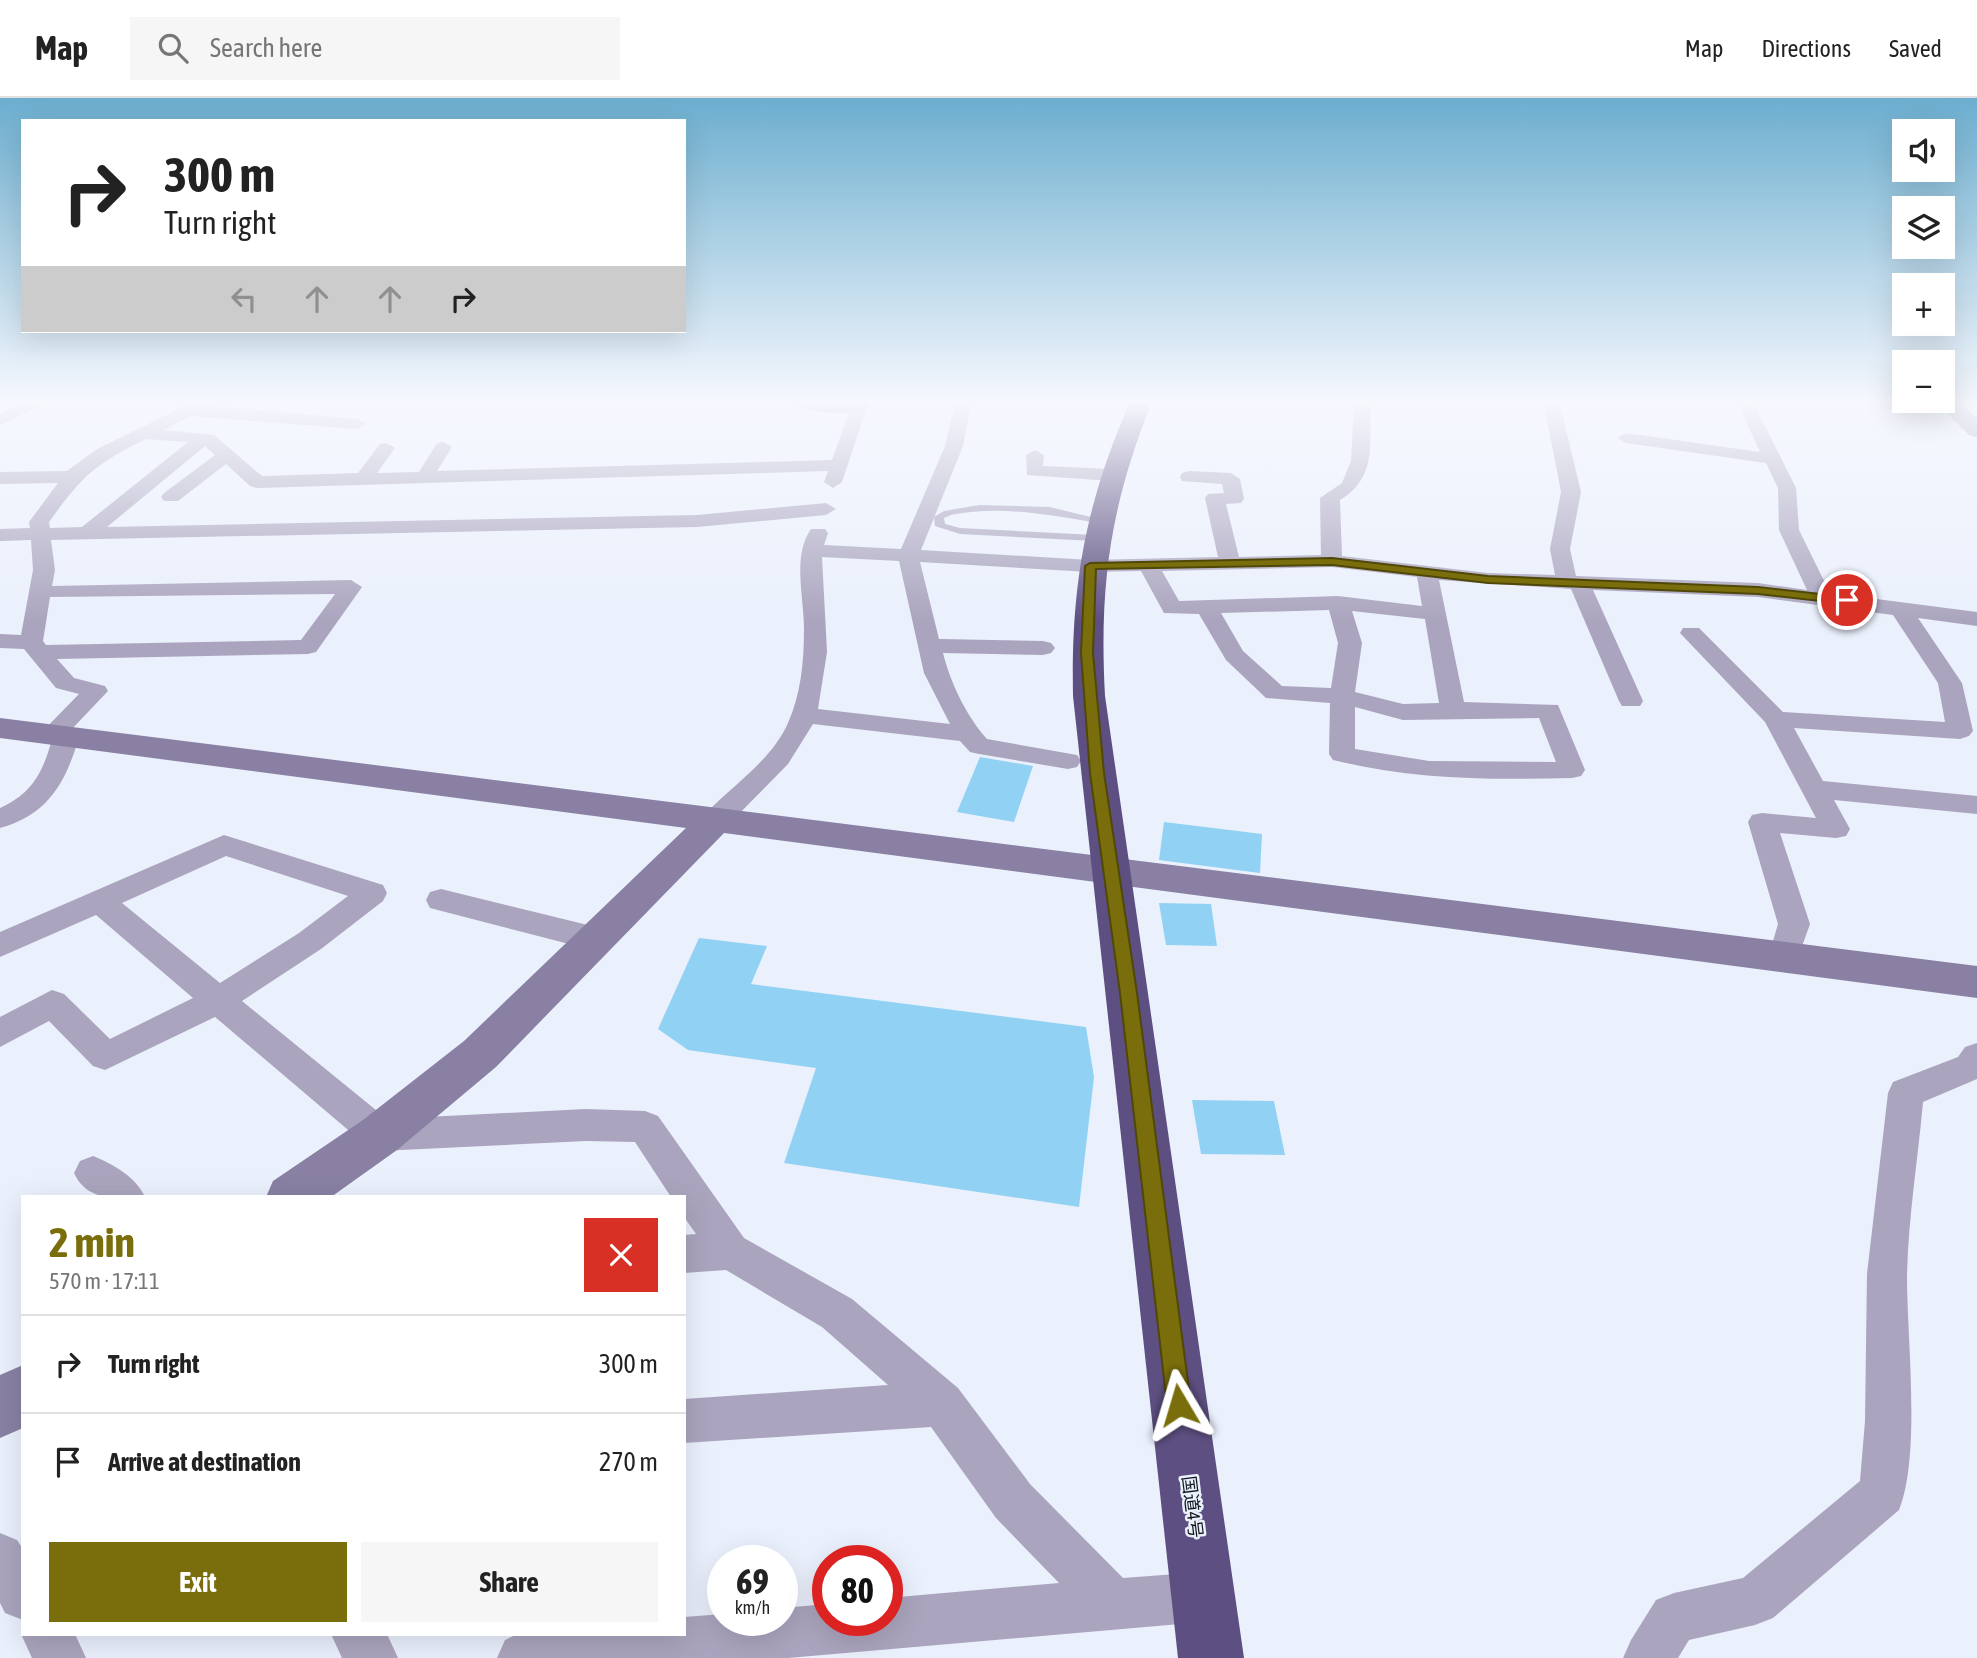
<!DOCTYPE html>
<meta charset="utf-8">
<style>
:root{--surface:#fff;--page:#f6f6f6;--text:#222;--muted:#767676;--line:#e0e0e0;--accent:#7a6e0c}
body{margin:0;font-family:"Asap Condensed","Noto Sans JP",sans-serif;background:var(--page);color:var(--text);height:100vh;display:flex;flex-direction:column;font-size:26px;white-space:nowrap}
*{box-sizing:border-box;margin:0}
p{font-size:23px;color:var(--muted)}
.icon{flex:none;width:38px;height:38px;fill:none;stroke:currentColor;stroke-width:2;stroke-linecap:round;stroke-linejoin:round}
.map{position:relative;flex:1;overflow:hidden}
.sheet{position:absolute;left:21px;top:1097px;width:665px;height:441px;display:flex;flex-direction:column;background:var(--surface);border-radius:0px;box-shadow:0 7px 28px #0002}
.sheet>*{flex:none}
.guide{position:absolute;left:21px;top:21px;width:665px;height:214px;border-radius:0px;box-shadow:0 7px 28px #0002;background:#fff;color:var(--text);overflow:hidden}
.tools{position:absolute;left:1892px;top:21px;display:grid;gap:14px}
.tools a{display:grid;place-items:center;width:63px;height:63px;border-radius:0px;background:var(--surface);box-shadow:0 7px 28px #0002;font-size:35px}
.speed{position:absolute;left:707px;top:1447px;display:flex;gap:14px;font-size:35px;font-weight:700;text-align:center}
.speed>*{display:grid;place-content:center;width:91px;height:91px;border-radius:50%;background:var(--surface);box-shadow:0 7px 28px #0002;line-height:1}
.speed small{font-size:18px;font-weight:400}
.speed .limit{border:10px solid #d22;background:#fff;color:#111}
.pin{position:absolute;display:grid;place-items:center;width:60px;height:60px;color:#fff;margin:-30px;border:4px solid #fff;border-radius:50%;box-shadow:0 2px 7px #0007}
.me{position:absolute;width:77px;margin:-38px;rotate:353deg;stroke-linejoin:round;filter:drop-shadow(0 0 5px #0008)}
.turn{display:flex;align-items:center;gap:24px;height:147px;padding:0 28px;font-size:32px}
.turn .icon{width:91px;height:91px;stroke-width:2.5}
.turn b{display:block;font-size:49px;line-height:60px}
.lanes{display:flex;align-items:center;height:66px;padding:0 28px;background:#0003;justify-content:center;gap:35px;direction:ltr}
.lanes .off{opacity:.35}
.round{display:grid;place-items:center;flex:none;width:74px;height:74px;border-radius:0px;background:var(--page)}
.headline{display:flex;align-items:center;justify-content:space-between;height:119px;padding:0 28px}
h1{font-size:42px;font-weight:700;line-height:52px;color:var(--accent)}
.action{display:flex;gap:14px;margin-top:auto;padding:14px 28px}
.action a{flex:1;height:80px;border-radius:0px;background:var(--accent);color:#fff;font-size:28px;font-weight:700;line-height:80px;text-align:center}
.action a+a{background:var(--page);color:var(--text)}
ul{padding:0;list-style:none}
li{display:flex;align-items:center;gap:21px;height:98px;padding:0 28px;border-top:2px solid var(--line)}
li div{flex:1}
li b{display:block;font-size:26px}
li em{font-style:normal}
header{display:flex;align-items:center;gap:42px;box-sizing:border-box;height:98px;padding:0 35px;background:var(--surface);border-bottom:2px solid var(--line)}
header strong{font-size:33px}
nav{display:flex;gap:38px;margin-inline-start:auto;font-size:24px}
.search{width:490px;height:63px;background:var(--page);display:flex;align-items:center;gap:18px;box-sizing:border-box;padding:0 24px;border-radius:0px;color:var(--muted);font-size:26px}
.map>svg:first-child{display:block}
.building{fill:#91d2f4}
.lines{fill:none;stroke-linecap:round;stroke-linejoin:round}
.lane{fill:#aaa4be;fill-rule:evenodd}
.street{fill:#aaa4be;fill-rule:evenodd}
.secondary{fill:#8980a4;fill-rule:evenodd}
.highway{fill:#5d4f81;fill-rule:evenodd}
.route{fill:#7a6e0c;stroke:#4f4808;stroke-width:2}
.labels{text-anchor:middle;stroke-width:5;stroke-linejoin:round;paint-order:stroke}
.street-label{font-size:18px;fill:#12151b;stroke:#eaf0fc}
</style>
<header>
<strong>Map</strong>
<div class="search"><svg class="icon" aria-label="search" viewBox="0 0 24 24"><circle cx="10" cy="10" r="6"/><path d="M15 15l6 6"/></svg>Search here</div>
<nav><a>Map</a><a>Directions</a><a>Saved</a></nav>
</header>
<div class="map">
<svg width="1977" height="1560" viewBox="0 0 1977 1560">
<rect width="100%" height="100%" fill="#eaf0fc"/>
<path class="building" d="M980 659 1033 668 1014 724 957 714Z
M1164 724 1262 736 1260 775 1159 762Z
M1159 805 1211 806 1217 848 1166 847Z
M699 840 767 848 751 886 1086 929 1094 979 1079 1109 784 1065 816 970 688 952 658 931Z
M1192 1002 1274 1003 1285 1057 1201 1056Z"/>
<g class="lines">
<path class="lane" d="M979 407 1050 409 1103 422 1098 425C1049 417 1001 407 951 417L944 420 945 426 960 430 1095 437 1100 440 1095 443 960 436 935 428 934 419 944 413Z"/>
<path class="street" d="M23 306H44L0 327V316Z
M189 306 357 321 366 326 357 331 190 318 164 332 214 337 262 378 358 375 380 346 386 345 395 350 377 375 419 374 437 345 443 344 452 349 437 373 832 362 852 306H868L842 384 833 390 824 384 828 373 257 390 250 388 226 366 178 403H164L161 399 164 395 215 357 205 348 107 429 697 417 826 405 836 411 826 417 697 429 51 442 55 472 52 488 351 482 362 489 316 554 308 556 57 561 74 580 105 588 108 593 71 632 79 639C66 684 48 717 0 730V710C31 696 42 676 51 645L43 642 39 637 79 596 56 590 24 551 0 550V536L21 537 33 472 31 442 0 443V431L30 430 29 424 58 385 0 386V374L67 373 97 351ZM146 341 188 344 82 429 50 430 49 424C82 378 95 366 146 341ZM335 496 301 542 46 547 43 543 50 499Z
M955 306H971L963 348 921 452 1090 462 1218 459 1205 400 1208 396 1224 395 1222 386 1182 383 1180 379 1182 375 1189 373 1231 375 1240 381 1244 401 1241 405 1226 406 1239 459 1321 457 1320 400 1342 385 1351 363 1354 306H1370C1370 345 1377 380 1340 402L1342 458 1488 475 1555 477 1550 451 1561 394 1544 306H1560L1581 394 1570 451 1576 478 1758 485 1807 492 1779 432 1778 390 1766 365 1626 345 1617 340 1626 335 1760 354 1738 306H1754L1796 390 1799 432 1830 495 1977 514V528L1918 520 1962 585 1973 633 1969 638 1960 641 1794 630 1823 683 1977 698V716L1834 702 1850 731 1846 738 1836 740 1780 735 1810 826 1795 868 1784 872 1773 868 1768 860 1778 826 1748 724 1752 717 1762 715 1816 720 1765 624 1680 535 1683 530H1699L1783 614 1945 624 1938 585 1893 517 1758 499 1593 492 1643 603 1640 608H1622L1619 603 1571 491 1439 482 1464 604 1558 607 1585 672 1581 678 1572 680C1490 682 1413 682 1333 662L1329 656 1330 605 1266 600 1226 562 1199 516 1164 515 1141 473 1090 474 920 464 939 541 1043 543 1051 545 1055 550 1051 555 1043 557 943 555C950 584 967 619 987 641L1077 657 1081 663 1077 669 1068 671 979 656 970 654 960 643 813 626 788 666 725 730 715 732 705 730 701 723 705 716C733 687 771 663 788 625 801 596 804 563 804 531 804 499 792 458 811 431H825L828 435 824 447 901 451 945 348ZM822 459 899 463 924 575 950 626 818 611 827 554ZM1332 469 1417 479 1422 508 1338 498 1179 503 1162 473ZM1329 512 1338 545 1331 590 1282 588 1243 553 1221 515ZM1352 513 1425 521 1439 605 1403 606 1355 594 1362 545ZM1355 609 1403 622 1539 620 1556 664 1429 663 1355 651Z
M1035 352 1044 357 1043 368 1111 371 1120 377 1111 383 1027 377 1026 357Z
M224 737 383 787 387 795 383 803 321 851 242 903 387 1021 586 1011 645 1013 658 1018 744 1140 852 1201 958 1290 1030 1386 1123 1480 1203 1474 1221 1481 1228 1499 1221 1517 1203 1524 788 1560H497L505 1542 518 1536H684V1519L723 1516V1522H782V1510L828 1506V1522H887V1500L1059 1485 996 1420 931 1329 684 1345V1301L888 1287 822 1229 726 1172 684 1175V1137L696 1136 684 1119V1099H671L635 1044 586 1043 380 1053 367 1048 215 919 105 972 93 968 49 923 0 949V919L52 892 64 896 110 941 193 900 96 817 0 859V834ZM226 758 348 798 299 835 220 885 122 805Z
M441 791 596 829 607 833 612 841 607 849 596 853 430 810 426 802 430 794Z
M1977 945V981L1923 1004C1918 1061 1908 1121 1907 1179 1907 1240 1921 1358 1899 1412L1773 1520 1755 1527 1689 1542 1678 1560H1623L1631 1542 1656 1502 1674 1495 1743 1480 1860 1383 1865 1323 1867 1176 1888 995 1893 984 1958 959 1965 949Z
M93 1058C113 1066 136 1079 145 1099 116 1099 88 1105 74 1075L80 1063Z
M0 1435 17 1442 23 1451V1522L5 1515 0 1505Z
M23 1531V1536H75L86 1560H32L21 1536Z
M331 1536H387L398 1560H342Z"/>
<path class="secondary" d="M797 306H868L870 309C862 319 805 316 797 306Z
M1938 306H1961L1977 320V339L1969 337Z
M0 620 1977 868V900L724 735 496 969 397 1052 331 1099H266L273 1083 363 1022 464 943 686 730 0 640Z
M23 1267V1330L0 1340V1277Z"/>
<path class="highway" d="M1129 306H1151C1110 409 1099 488 1105 598L1244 1560H1178L1073 598C1071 487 1085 408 1129 306Z"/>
</g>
<linearGradient id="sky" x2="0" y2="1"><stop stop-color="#6caecf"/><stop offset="0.58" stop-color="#f6f8fe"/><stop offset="1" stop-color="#f6f8fe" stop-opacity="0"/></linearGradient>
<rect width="1977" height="524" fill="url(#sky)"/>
<path class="route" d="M1332 460 1488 478 1758 489 1847 499 1853 502 1847 506 1758 496 1488 485 1332 467 1096 471 1093 555 1104 675 1137 895 1191 1307 1188 1315 1179 1318 1171 1315 1167 1307 1120 895 1090 675 1081 555 1085 468 1090 465Z"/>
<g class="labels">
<g class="street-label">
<text transform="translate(1192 1409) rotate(83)" y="6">国道4号</text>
</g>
</g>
</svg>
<div class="tools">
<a><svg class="icon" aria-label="sound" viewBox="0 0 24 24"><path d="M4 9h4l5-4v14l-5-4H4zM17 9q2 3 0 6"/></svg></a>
<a><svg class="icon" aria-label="layers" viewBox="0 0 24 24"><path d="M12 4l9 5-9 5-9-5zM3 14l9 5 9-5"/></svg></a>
<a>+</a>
<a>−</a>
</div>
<div class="speed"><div>69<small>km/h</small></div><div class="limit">80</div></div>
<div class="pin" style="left:1847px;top:502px;background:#d93025"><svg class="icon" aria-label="arrive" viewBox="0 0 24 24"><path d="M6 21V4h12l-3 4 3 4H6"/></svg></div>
<svg class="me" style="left:1179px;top:1307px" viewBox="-20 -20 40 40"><path d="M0-17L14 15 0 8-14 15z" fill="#7a6e0c" stroke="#fff" stroke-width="4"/></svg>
<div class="guide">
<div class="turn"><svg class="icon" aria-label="right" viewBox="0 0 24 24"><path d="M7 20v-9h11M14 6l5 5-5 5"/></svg><div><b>300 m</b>Turn right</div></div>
<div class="lanes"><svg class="icon off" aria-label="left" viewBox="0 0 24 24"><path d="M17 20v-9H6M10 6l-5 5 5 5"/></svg><svg class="icon off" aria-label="ahead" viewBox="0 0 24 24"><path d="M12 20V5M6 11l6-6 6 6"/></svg><svg class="icon off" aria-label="ahead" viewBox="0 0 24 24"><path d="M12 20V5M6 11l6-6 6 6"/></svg><svg class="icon" aria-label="right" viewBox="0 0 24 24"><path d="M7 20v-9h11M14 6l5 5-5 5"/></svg></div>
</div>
<section class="sheet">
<div class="headline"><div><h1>2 min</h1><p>570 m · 17:11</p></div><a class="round" style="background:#d93025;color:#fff"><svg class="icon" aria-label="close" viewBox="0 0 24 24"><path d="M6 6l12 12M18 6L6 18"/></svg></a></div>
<ul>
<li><svg class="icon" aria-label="right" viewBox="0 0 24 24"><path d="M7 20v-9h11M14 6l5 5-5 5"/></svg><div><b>Turn right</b></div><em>300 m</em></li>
<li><svg class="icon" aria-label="arrive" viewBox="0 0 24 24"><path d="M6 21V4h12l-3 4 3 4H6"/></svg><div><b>Arrive at destination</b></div><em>270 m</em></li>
</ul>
<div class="action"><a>Exit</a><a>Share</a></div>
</section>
</div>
